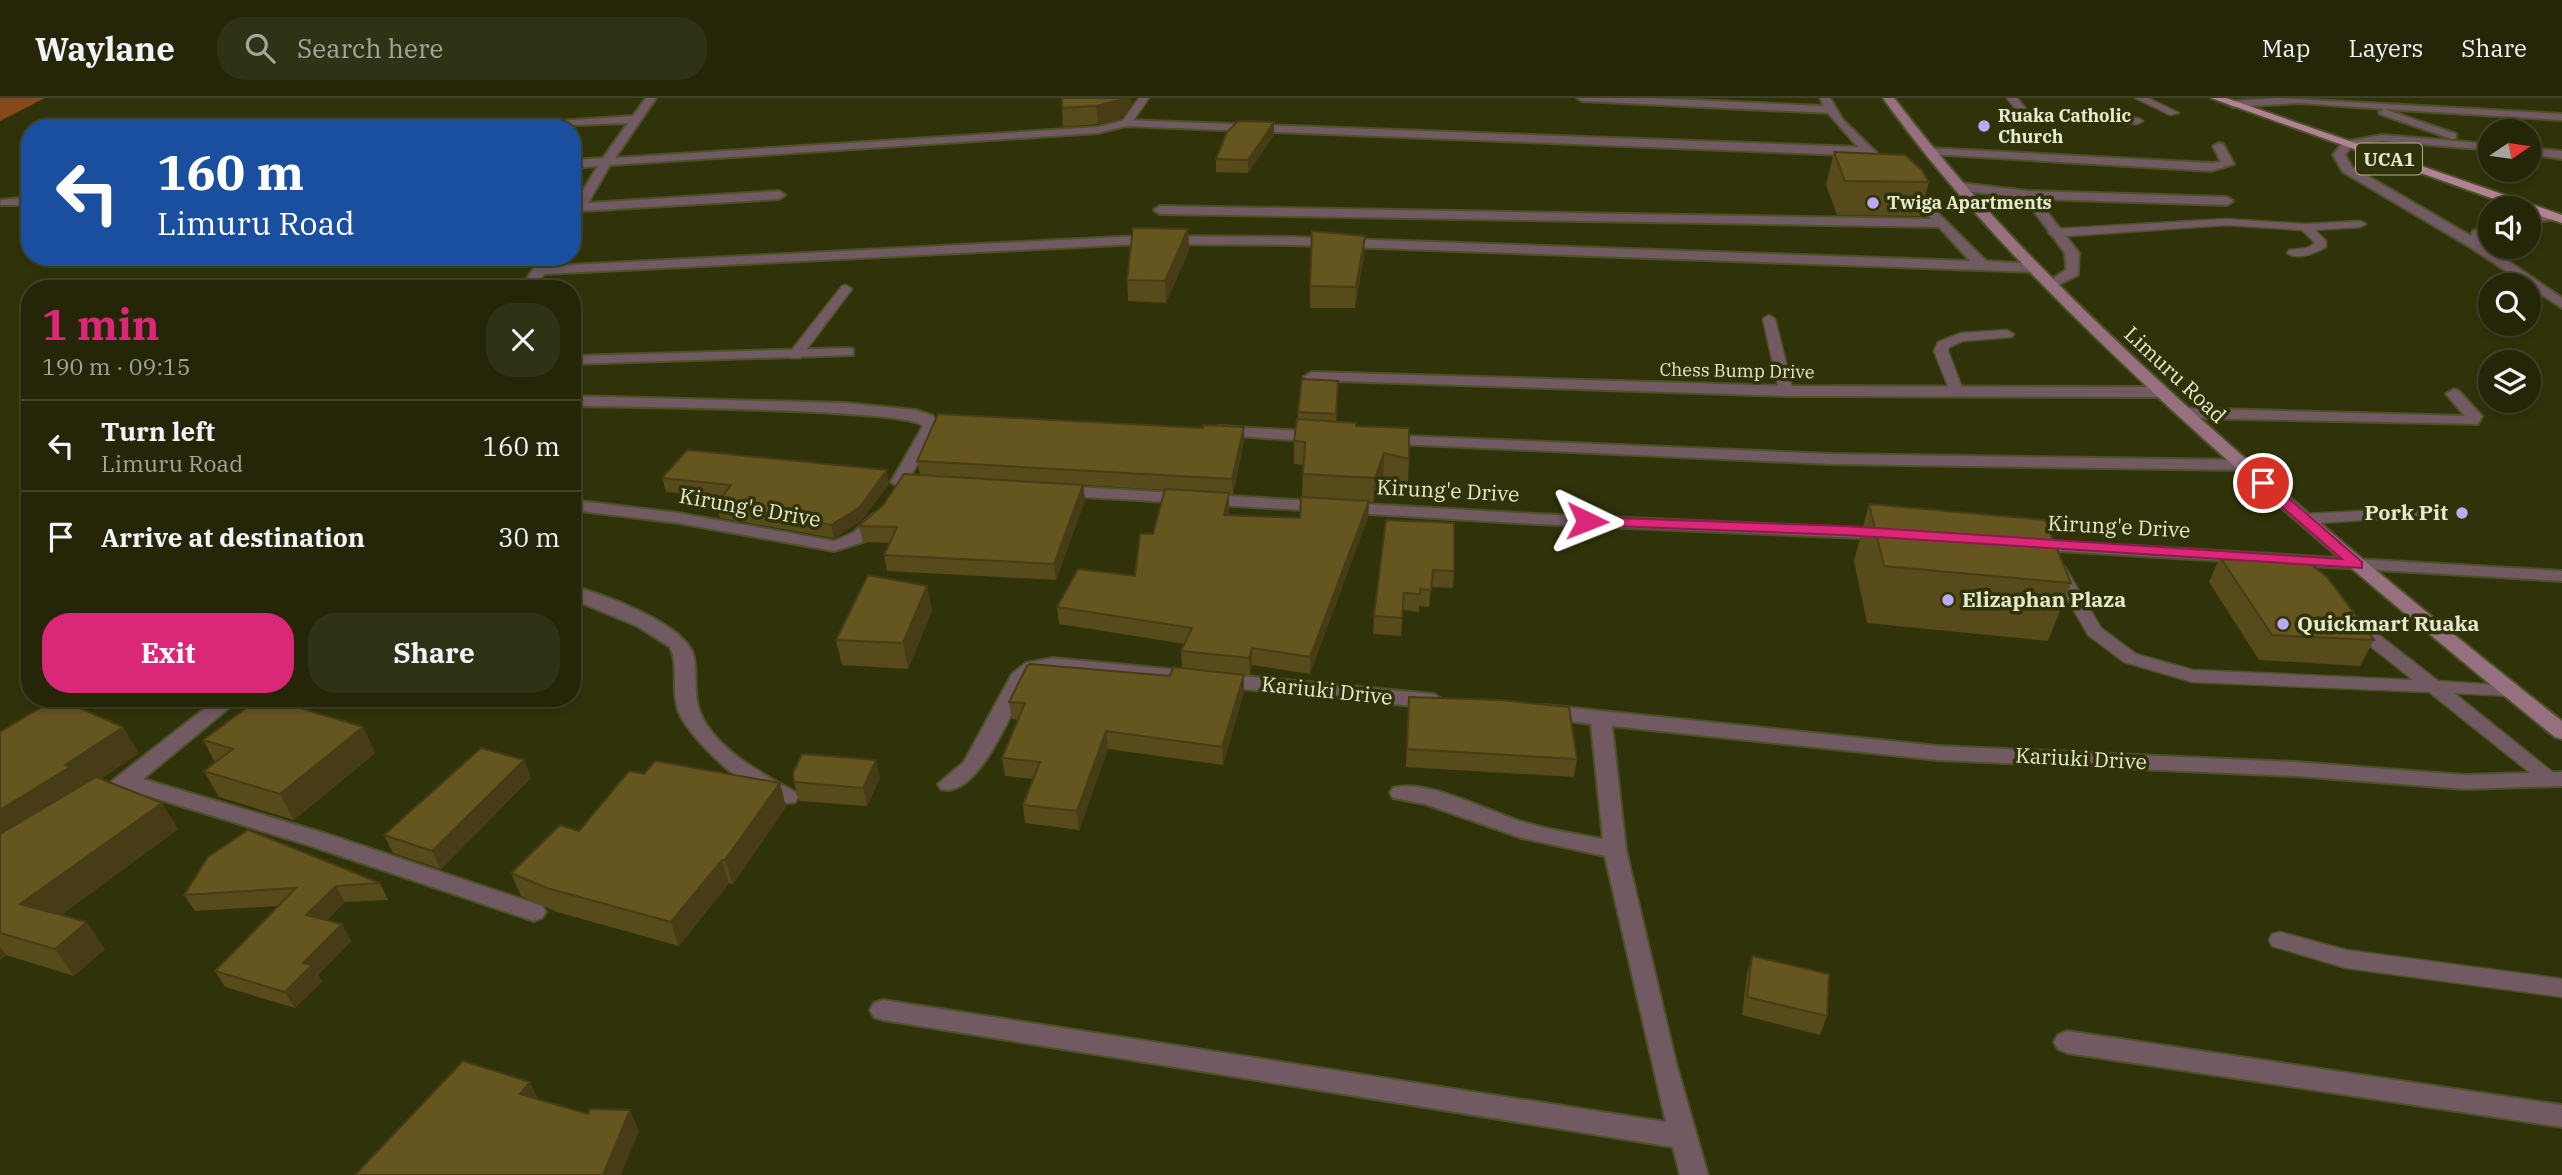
<!DOCTYPE html>
<meta charset="utf-8">
<style>
:root{--surface:#242607;--page:#303215;--text:#f1f3f6;--muted:#a3a59b;--line:#414328;--accent:#db2777}
body{margin:0;font-family:"IBM Plex Serif",serif;background:var(--page);color:var(--text);height:100vh;display:flex;flex-direction:column;font-size:26px;white-space:nowrap}
*{box-sizing:border-box;margin:0}
p{font-size:23px;color:var(--muted)}
.icon{flex:none;width:38px;height:38px;fill:none;stroke:currentColor;stroke-width:2;stroke-linecap:round;stroke-linejoin:round}
.map{position:relative;flex:1;overflow:hidden}
.side{position:absolute;left:21px;top:182px;width:560px;height:427px;display:flex;flex-direction:column;background:var(--surface);border-radius:28px;box-shadow:0 4px 10px #0003,0 0 0 2px var(--line)}
.side>*{flex:none}
.guide{position:absolute;left:21px;top:21px;width:560px;height:147px;border-radius:28px;box-shadow:0 4px 10px #0003,0 0 0 2px var(--line);background:#1a4fa0;color:#fff;overflow:hidden}
.needle{width:46px;rotate:77deg}
.tools{position:absolute;left:2478px;top:21px;display:grid;gap:14px}
.tools a{display:grid;place-items:center;width:63px;height:63px;border-radius:50%;background:var(--surface);box-shadow:0 4px 10px #0003,0 0 0 2px var(--line);font-size:35px}
.pin{position:absolute;display:grid;place-items:center;width:60px;height:60px;color:#fff;margin:-30px;border:4px solid #fff;border-radius:50%;box-shadow:0 2px 7px #0007}
.me{position:absolute;width:77px;margin:-38px;rotate:92deg;stroke-linejoin:round;filter:drop-shadow(0 0 5px #0008)}
.turn{display:flex;align-items:center;gap:24px;height:147px;padding:0 21px;font-size:32px}
.turn .icon{width:91px;height:91px;stroke-width:2.5}
.turn b{display:block;font-size:49px;line-height:60px}
.round{display:grid;place-items:center;flex:none;width:74px;height:74px;border-radius:28px;background:var(--page)}
.head{display:flex;align-items:center;justify-content:space-between;height:119px;padding:0 21px}
h1{font-size:42px;font-weight:700;line-height:52px;color:var(--accent)}
.primary-button{display:flex;gap:14px;margin-top:auto;padding:14px 21px}
.primary-button a{flex:1;height:80px;border-radius:28px;background:var(--accent);color:#fff;font-size:28px;font-weight:700;line-height:80px;text-align:center}
.primary-button a+a{background:var(--page);color:var(--text)}
ul{padding:0;list-style:none}
li{display:flex;align-items:center;gap:21px;height:91px;padding:0 21px;border-top:2px solid var(--line)}
li div{flex:1}
li b{display:block;font-size:26px}
li em{font-style:normal}
header{display:flex;align-items:center;gap:42px;box-sizing:border-box;height:98px;padding:0 35px;background:var(--surface);border-bottom:2px solid var(--line)}
header strong{font-size:33px}
nav{display:flex;gap:38px;margin-inline-start:auto;font-size:24px}
.search{width:490px;height:63px;background:var(--page);display:flex;align-items:center;gap:18px;box-sizing:border-box;padding:0 24px;border-radius:28px;color:var(--muted);font-size:26px}
.map>svg:first-child{display:block}
.forest{fill:#87491b}
.lines{fill:none;stroke-linecap:round;stroke-linejoin:round}
.service-casing{stroke:#4d5028;stroke-width:3}
.minor-casing{stroke:#4d5028;stroke-width:4}
.secondary-casing{stroke:#4d5028;stroke-width:4}
.primary-casing{stroke:#4d5028;stroke-width:4}
.service{fill:#725a63;fill-rule:evenodd}
.minor{fill:#725a63;fill-rule:evenodd}
.secondary{fill:#96707f;fill-rule:evenodd}
.primary{fill:#b18194;fill-rule:evenodd}
.wall{fill:#574a1b}
.shaded-wall{fill:#473c16}
.building{fill:#65561f;stroke:#473c16;stroke-width:2}
.route{fill:#db2777;stroke:#8e194d;stroke-width:2}
.poi-dot{fill:#baaaf6;stroke:#303309;stroke-width:2.5}
.labels{text-anchor:middle;stroke-width:7;stroke-linejoin:round;paint-order:stroke}
.far-poi-label{font-size:18px;font-weight:bold;fill:#e5e9cd;stroke:#303309;text-anchor:start}
.far-street-label{font-size:18px;fill:#e5e9cd;stroke:#303309}
.shield{fill:#303309;stroke:#afb292;stroke-width:2}
.shield-label{font-size:19px;font-weight:bold;fill:#e5e9cd}
.street-label{font-size:21px;fill:#e5e9cd;stroke:#303309}
.poi-label{font-size:21px;font-weight:bold;fill:#e5e9cd;stroke:#303309;text-anchor:start}
</style>
<header>
<strong>Waylane</strong>
<div class="search"><svg class="icon" aria-label="search" viewBox="0 0 24 24"><circle cx="10" cy="10" r="6"/><path d="M15 15l6 6"/></svg>Search here</div>
<nav><a>Map</a><a>Layers</a><a>Share</a></nav>
</header>
<div class="map">
<svg width="2562" height="1077" viewBox="0 0 2562 1077">
<rect width="100%" height="100%" fill="#303309"/>
<path class="forest" d="M0 0H45L0 23Z"/>
<g class="lines">
<g class="service-casing">
<path id="service" d="M1139 0H1149L1130 27H1122L1121 25Z
M2007 0H2017L2028 13 2036 16 2138 20 2143 23 2138 26 2035 22 2020 17Z
M2135 0H2148L2179 15 2170 17Z
M2226 121 2305 126 2360 123 2366 126 2360 129 2315 132 2326 143V149C2315 155 2298 163 2287 155L2289 152 2307 150 2315 145 2302 132 2226 127 2054 139 2048 135 2054 131Z
M846 187 852 191 800 260H790V254L842 188Z
M1769 217 1775 221 1793 293 1786 297 1779 293 1763 221Z
M2007 232 2014 236 2012 239 1963 243 1949 249 1948 253 1964 295 1962 298H1952L1934 253 1938 244 1961 235Z
M2417 410 2425 415 2423 418 2305 426 2297 421 2305 416Z
M2057 464 2065 469 2101 530 2136 556 2193 572 2413 582 2349 531 2346 527 2349 523H2361L2438 583 2515 588 2518 592 2509 598 2454 595 2561 681 2558 686H2544L2429 594 2192 584 2124 564 2088 537 2049 469Z
M2280 834 2346 852 2562 881V899L2346 870 2272 848 2269 842 2272 836Z"/>
</g>
<g class="minor-casing">
<path id="minor" d="M646 0H656L615 60 1098 29 1126 22 1858 49 1828 15 1582 3 1577 0H1649L1824 8 1820 0H1830L1843 22 1877 55 1871 58 1126 28 1098 35 610 67 588 105 779 93 785 97 779 101 583 113 576 124 572 125V110L598 68 572 70V62L603 60 628 25 491 30 496 27 633 18Z
M2279 0 2562 16V22L2384 11 2456 36V40L2452 41 2380 16 2379 14 2384 11 2300 5 2233 9 2228 6 2233 3Z
M2382 37 2490 46V52L2382 43 2351 49 2345 57 2352 69 2471 138 2473 133 2490 126V135L2484 138 2482 145 2562 200V210L2470 149 2343 74 2333 57 2343 44Z
M2219 45 2223 46 2234 66 2211 73 1929 56 1923 53 1929 50 2211 65 2221 64 2213 48Z
M2529 50 2562 53V61L2529 56Z
M1906 83 1986 163 2034 166 2041 170 2034 174 1292 147 1138 146 544 176 534 191H520L541 159H551L549 168 1138 138 1292 139 1970 163 1939 129 1160 116 1154 112 1160 108 1931 121 1900 87Z
M1961 85 2028 93 2227 99 2233 103 2227 107 2037 101 2079 155 2078 177 2050 191 2043 187 2066 172 2065 155 2024 100 1957 92 1955 89Z
M30 99V107H0L1 102Z
M2552 114 2556 115V121L2529 125V117Z
M848 250 853 251V257L572 266V258Z
M1312 274 1786 288 2162 289 2170 294 2162 299 1786 298 1307 282 1304 279Z
M2454 291 2459 293 2482 318 2478 326 2185 320 2177 315 2185 310 2465 318 2446 296Z
M572 298 845 305 916 312 933 318 939 328 907 384 899 389 891 384 923 328C909 310 615 309 572 308Z
M1218 328 1321 334 1329 339 1321 344 1212 336 1210 333Z
M1382 337 1831 356 2242 362 2250 367 2242 372 1831 366 1376 345 1374 342Z
M1059 388 1536 416 1885 431 1894 436 1885 441 1536 426 1053 397 1051 393Z
M572 402 678 415 834 443 853 435 873 416 879 415 888 420 866 443 834 453 678 425 572 412Z
M2031 442 2562 473V483L2025 451 2022 447Z
M572 488C602 496 687 526 694 559 698 583 691 603 706 626 726 657 763 676 795 694L798 699 795 704C764 713 688 641 678 612 671 591 679 568 670 549L637 528 572 501Z
M1053 560 1434 596 1444 603 1434 610 1053 572 1039 574 1027 584C1013 610 978 702 941 691L938 686 964 664 1012 576 1026 565Z
M218 600H241L143 681 327 736 542 808 546 814 542 820 534 823 311 748 129 692 120 695 112 693 109 688 112 683Z
M1544 607 1938 648 2296 664 2465 677 2562 674V688L2465 691 2296 678 1938 662 1612 628 1626 752 1676 965 1708 1077H1680L1673 1049 883 922 874 919 870 912 874 905 883 902 1666 1024 1605 758 1522 740 1425 706 1393 700 1390 695 1393 690C1426 680 1490 714 1523 724 1549 732 1576 736 1603 741L1591 626 1537 619 1534 614 1537 609Z
M2067 933 2562 1007V1029L2067 955 2058 951 2054 944 2058 937Z"/>
</g>
<g class="secondary-casing">
<path id="secondary" d="M1883 0H1894C1982 116 2085 216 2193 314 2312 421 2436 524 2562 623V641L2555 639C2425 534 2297 426 2173 313 2069 216 1966 116 1883 0Z"/>
</g>
<g class="primary-casing">
<path id="primary" d="M2211 0H2226L2562 117V125L2529 114V110H2519Z"/>
</g>
<use href="#service" class="service"/>
<use href="#minor" class="minor"/>
<use href="#secondary" class="secondary"/>
<use href="#primary" class="primary"/>
</g>
<path class="wall" d="M1132 6 1121 21 1098 26 1063 29 1062 10Z
M1274 24V37L1248 75 1216 74V61Z
M1834 54 1929 84 1920 118 1837 117 1826 87Z
M1188 131 1189 152 1166 205 1128 203 1127 182Z
M1364 159 1355 210H1310V188Z
M1338 283 1336 324 1356 328 1409 361 1408 385 1383 378 1373 404H1369L1368 419 1310 576 1252 567 1250 577 1182 570 1181 553 1185 546 1059 526 1057 509 1135 478 1153 436 1165 392 1083 387 1085 402 1056 482 887 473 884 457 890 445 863 444 859 428 920 377 917 363 1244 343 1233 396H1229V411L1228 417 1300 420 1302 399 1303 367 1294 366V343L1298 321V314Z
M662 380 889 386 861 423 834 440 720 420 717 406 722 399 666 394Z
M1869 406 2071 485 2048 543 1867 525 1854 463Z
M1386 422 1454 473 1453 490 1431 489 1429 509 1419 508V514L1403 512 1401 538 1373 536 1374 518Z
M2220 459 2374 542 2360 568 2259 562 2209 484Z
M927 488 932 513 908 571 842 567 836 542Z
M1244 577V594L1223 667 1108 651 1079 732 1025 725 1023 707 1033 681 1005 678 1002 660 1018 622 1012 621 1009 604 1170 578Z
M1409 599 1577 661 1574 679 1406 669Z
M265 609 363 629 375 655 294 722 219 699 204 673 215 664 203 642Z
M0 634 139 655 101 681 178 731 61 817 105 851 74 878 6 857 0 862Z
M524 662 531 680 441 771 393 755 384 737Z
M644 676 780 685 786 709 733 786 729 785 679 848 557 814 521 798 511 775 579 733Z
M880 680 867 708 799 703 794 684Z
M380 785 388 802 345 804 327 822 351 843 318 877 322 884 295 910 225 889 215 873 278 808 195 813 184 797Z
M1752 858 1827 918 1820 937 1742 917 1747 876Z"/>
<path class="shaded-wall" d="M1122 0H1131L1132 6 1121 21 1098 26 1096 8Z
M1274 24V37L1248 75V62Z
M1188 131 1189 152 1166 205 1165 183Z
M1365 138 1364 159 1355 210 1356 189Z
M1244 329V343L1233 396 1232 381Z
M1384 355 1383 378 1373 404 1375 380Z
M887 372 889 386 861 423 834 440 831 427Z
M1083 387 1085 402 1056 482 1054 466Z
M1229 395V411L1225 433 1224 417Z
M1369 403 1368 419 1310 576V559Z
M927 488 932 513 908 571 903 545Z
M1252 550V567L1250 577 1249 560Z
M1244 577V594L1223 667 1222 649Z
M123 629 139 655 0 750V712L65 667Z
M363 629 375 655 294 722 280 696Z
M1106 633 1108 651 1079 732 1077 713Z
M524 662 531 680 441 771 432 753Z
M876 662 880 680 867 708 863 690Z
M780 685 786 709 733 786 725 762Z
M162 705 178 731 40 833 20 806Z
M722 762 729 785 679 848 671 824Z
M336 788 345 804 316 834 306 817Z
M87 824 105 851 74 878 55 851Z
M342 826 351 843 318 877 322 884 295 910 285 894 303 865Z
M0 849 6 857 0 862Z
M530 984 540 1005 520 996Z
M630 1012 639 1033 621 1077H603Z"/>
<path class="building" d="M1062 0H1122L1120 2 1096 8 1062 10Z
M1238 23 1274 24 1248 62 1216 61 1227 34Z
M1834 54 1905 57 1922 72 1929 84 1845 83Z
M1133 130 1188 131 1165 183 1127 182Z
M1312 133 1365 138 1356 189 1310 188Z
M1302 281 1338 283 1336 316 1298 314Z
M938 316 1203 330V327L1244 329 1232 381 917 363Z
M1297 321 1356 325V328L1409 330V361L1384 355 1375 380 1303 376 1305 344 1294 343Z
M687 352 887 372 859 410 831 427 717 406 731 387 662 380Z
M904 376 1083 387 1054 466 884 457 897 429 859 428 883 407Z
M1165 391 1229 395 1224 417 1300 420 1301 399 1369 403 1310 559 1252 550 1249 560 1181 553 1192 530 1057 509 1078 471 1135 478 1140 436H1153Z
M1869 406 2045 422 2071 485 1884 468Z
M1386 422 1454 425V473L1433 472 1431 492 1420 491V496L1404 495 1402 520 1374 518Z
M2220 459 2308 464 2327 479 2374 542 2272 537Z
M868 477 927 488 903 545 836 542Z
M1030 566 1170 578 1173 569 1244 577 1222 649 1106 633 1077 713 1023 707 1040 664 1002 660 1025 605 1009 604 1027 568Z
M1409 599 1500 602 1569 609 1577 661 1407 651Z
M57 600 123 629 65 667 70 669 0 712V634Z
M274 602 363 629 280 696 204 673 233 651 203 642 253 605 265 609Z
M481 650 524 662 432 753 384 737Z
M802 656 876 662 863 690 794 684 793 675Z
M655 663 780 685 725 762H722L671 824 547 790 511 775 560 727 579 733 629 673 644 676Z
M96 679 162 705 20 806 87 824 55 851 0 835V736Z
M248 732 380 785 336 788 306 817 342 826 303 865 312 867 285 894 215 873 296 790 184 797 208 759Z
M1752 858 1829 876 1827 918 1747 899Z
M463 963 530 984 520 996 588 1016 590 1011 630 1012 603 1077H355Z"/>
<path class="route" d="M2258 382H2268L2362 464V470L1844 437 1587 427 1580 423 1587 419 1844 428 2342 461 2258 388Z"/>
<g class="poi-dot">
<circle cx="1984" cy="28" r="7"/>
<circle cx="1873" cy="105" r="7"/>
<circle cx="2462" cy="415" r="7"/>
<circle cx="1948" cy="502" r="7"/>
<circle cx="2283" cy="526" r="7"/>
</g>
<g class="labels">
<g class="far-poi-label">
<text x="1998" y="24">Ruaka Catholic<tspan x="1998" dy="21">Church</tspan></text>
<text x="1887" y="111">Twiga Apartments</text>
</g>
<g class="far-street-label">
<text transform="translate(1737 273) rotate(1)" y="6">Chess Bump Drive</text>
</g>
<rect class="shield" x="2356" y="45.5" width="66" height="31" rx="5"/>
<g class="shield-label">
<text x="2389" y="68">UCA1</text>
</g>
<g class="street-label">
<text transform="translate(2175 277) rotate(43)" y="7">Limuru Road</text>
<text transform="translate(1448 393) rotate(3)" y="7">Kirung'e Drive</text>
<text transform="translate(750 410) rotate(10)" y="7">Kirung'e Drive</text>
<text transform="translate(2119 429) rotate(3)" y="7">Kirung'e Drive</text>
<text transform="translate(1327 593) rotate(6)" y="7">Kariuki Drive</text>
<text transform="translate(2081 661) rotate(3)" y="7">Kariuki Drive</text>
</g>
<g class="poi-label">
<text x="2448" y="422" text-anchor="end">Pork Pit</text>
<text x="1962" y="509">Elizaphan Plaza</text>
<text x="2297" y="533">Quickmart Ruaka</text>
</g>
</g>
</svg>
<div class="tools">
<a><svg class="needle" viewBox="-14 -14 28 28"><path d="M0-13l5 13h-10z" fill="#e53935"/><path d="M0 13l5-13h-10z" fill="#a3a59b"/></svg></a>
<a><svg class="icon" aria-label="sound" viewBox="0 0 24 24"><path d="M4 9h4l5-4v14l-5-4H4zM17 9q2 3 0 6"/></svg></a>
<a><svg class="icon" aria-label="search" viewBox="0 0 24 24"><circle cx="10" cy="10" r="6"/><path d="M15 15l6 6"/></svg></a>
<a><svg class="icon" aria-label="layers" viewBox="0 0 24 24"><path d="M12 4l9 5-9 5-9-5zM3 14l9 5 9-5"/></svg></a>
</div>
<div class="pin" style="left:2263px;top:385px;background:#d93025"><svg class="icon" aria-label="arrive" viewBox="0 0 24 24"><path d="M6 21V4h12l-3 4 3 4H6"/></svg></div>
<svg class="me" style="left:1587px;top:423px" viewBox="-20 -20 40 40"><path d="M0-17L14 15 0 8-14 15z" fill="#db2777" stroke="#fff" stroke-width="4"/></svg>
<div class="guide">
<div class="turn"><svg class="icon" aria-label="left" viewBox="0 0 24 24"><path d="M17 20v-9H6M10 6l-5 5 5 5"/></svg><div><b>160 m</b>Limuru Road</div></div>
</div>
<section class="side">
<div class="head"><div><h1>1 min</h1><p>190 m · 09:15</p></div><a class="round"><svg class="icon" aria-label="close" viewBox="0 0 24 24"><path d="M6 6l12 12M18 6L6 18"/></svg></a></div>
<ul>
<li><svg class="icon" aria-label="left" viewBox="0 0 24 24"><path d="M17 20v-9H6M10 6l-5 5 5 5"/></svg><div><b>Turn left</b><p>Limuru Road</p></div><em>160 m</em></li>
<li><svg class="icon" aria-label="arrive" viewBox="0 0 24 24"><path d="M6 21V4h12l-3 4 3 4H6"/></svg><div><b>Arrive at destination</b></div><em>30 m</em></li>
</ul>
<div class="primary-button"><a>Exit</a><a>Share</a></div>
</section>
</div>
